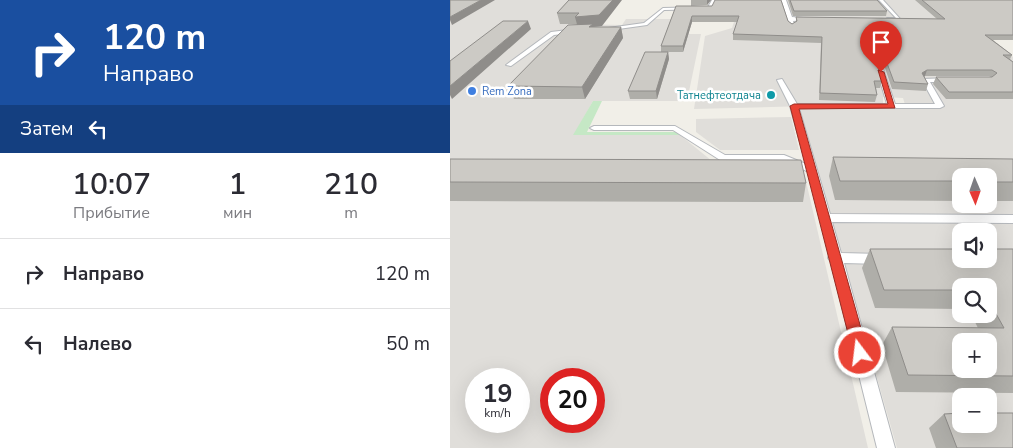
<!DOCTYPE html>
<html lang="ru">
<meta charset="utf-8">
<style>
:root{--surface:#fff;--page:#f2f2f3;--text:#2b2b33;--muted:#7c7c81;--line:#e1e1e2}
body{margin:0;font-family:"Nunito Sans",sans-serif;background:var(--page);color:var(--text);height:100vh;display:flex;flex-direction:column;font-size:19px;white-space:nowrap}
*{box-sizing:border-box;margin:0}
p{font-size:16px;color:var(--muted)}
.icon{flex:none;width:28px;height:28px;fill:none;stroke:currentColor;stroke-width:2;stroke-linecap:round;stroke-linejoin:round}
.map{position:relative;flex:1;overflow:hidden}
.drawer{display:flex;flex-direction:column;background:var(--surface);width:450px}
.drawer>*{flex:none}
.hud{background:#1a4fa0;color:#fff;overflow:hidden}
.needle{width:32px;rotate:178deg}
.controls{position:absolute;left:502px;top:168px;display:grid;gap:10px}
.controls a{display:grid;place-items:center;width:45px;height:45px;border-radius:10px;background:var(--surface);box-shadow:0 5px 20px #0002;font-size:25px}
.speed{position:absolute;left:15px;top:368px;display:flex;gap:10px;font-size:25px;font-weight:700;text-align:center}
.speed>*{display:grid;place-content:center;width:65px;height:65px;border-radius:50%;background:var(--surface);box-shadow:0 5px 20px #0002;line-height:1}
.speed small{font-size:12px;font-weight:400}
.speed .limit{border:8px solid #d22;background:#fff;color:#111}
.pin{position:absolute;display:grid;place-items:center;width:42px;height:42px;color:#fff;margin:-51px -21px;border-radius:50% 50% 50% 0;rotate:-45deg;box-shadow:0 0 5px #0007}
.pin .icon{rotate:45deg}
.me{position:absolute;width:55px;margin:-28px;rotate:345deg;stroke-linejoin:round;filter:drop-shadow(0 0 4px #0008)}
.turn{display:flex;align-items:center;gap:18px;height:105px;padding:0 20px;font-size:22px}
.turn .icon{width:65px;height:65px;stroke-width:2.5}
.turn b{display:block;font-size:35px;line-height:42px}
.then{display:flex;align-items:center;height:48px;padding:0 20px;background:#0003;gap:10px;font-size:19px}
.eta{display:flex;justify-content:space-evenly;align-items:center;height:85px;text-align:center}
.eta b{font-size:30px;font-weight:600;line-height:35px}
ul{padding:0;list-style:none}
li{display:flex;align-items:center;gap:15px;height:70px;padding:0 20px;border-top:1px solid var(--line)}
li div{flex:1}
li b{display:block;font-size:19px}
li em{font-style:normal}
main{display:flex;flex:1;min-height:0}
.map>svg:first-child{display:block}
.industrial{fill:#e0deda;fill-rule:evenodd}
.green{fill:#c5e8c5}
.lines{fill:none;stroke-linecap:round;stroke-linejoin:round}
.lane-casing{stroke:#b5b8bc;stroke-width:2}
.lane{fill:#fff;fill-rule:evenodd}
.wall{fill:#afaea9}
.shaded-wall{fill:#8f8d8a}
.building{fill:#cccac5;stroke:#8f8d8a;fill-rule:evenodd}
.route{fill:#ea4335;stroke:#982c22}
.shop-dot{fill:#3f7fe0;stroke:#fff;stroke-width:2}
.culture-dot{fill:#0f9aa8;stroke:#fff;stroke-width:2}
.labels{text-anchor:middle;stroke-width:5;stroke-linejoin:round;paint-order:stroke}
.far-shop-label{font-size:11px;fill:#366cbe;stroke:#fff;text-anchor:start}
.far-culture-label{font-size:11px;fill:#0d838f;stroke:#fff;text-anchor:end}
</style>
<main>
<section class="drawer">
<div class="hud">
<div class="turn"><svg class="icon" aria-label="right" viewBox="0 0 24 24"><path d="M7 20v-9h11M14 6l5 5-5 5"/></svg><div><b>120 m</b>Направо</div></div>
<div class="then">Затем<svg class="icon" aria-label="left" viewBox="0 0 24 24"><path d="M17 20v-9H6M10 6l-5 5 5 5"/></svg></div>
</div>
<div class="eta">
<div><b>10:07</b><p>Прибытие</p></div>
<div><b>1</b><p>мин</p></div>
<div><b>210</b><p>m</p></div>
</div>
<ul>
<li><svg class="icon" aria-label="right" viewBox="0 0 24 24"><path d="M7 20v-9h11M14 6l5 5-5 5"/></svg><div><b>Направо</b></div><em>120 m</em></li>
<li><svg class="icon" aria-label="left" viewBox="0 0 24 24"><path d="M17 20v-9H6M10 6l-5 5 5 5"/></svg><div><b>Налево</b></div><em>50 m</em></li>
</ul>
</section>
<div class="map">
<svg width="563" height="448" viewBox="0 0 563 448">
<rect width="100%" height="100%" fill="#f1efe8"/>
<path class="industrial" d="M0 0H141L118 24 172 25 176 19H222L218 34H251L237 101H143L124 135H230L262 161 336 164 355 177 418 448H0ZM26 379H69V421H26ZM101 379H144V421H101Z
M291 0H486L563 57V448H447L350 108H456L453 98 433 97V104L244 109 255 36 282 28ZM511 176H539V204H511ZM511 231H539V259H511ZM511 286H539V314H511ZM511 341H539V369H511ZM511 396H539V424H511Z
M341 117 349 150H270L246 132V119Z"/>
<path class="green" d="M143 101H152L137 132H231L230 135H123Z"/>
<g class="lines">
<g class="lane-casing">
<path id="lane" d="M262 0H266L262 9 214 10 197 25 154 31 151 29 194 23 213 8 258 7Z
M319 0H336L342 17 364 19 343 21 345 26 340 27 332 2Z
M429 0H433L452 21H435L437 18H446Z
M126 29 128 32 104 35 61 66 56 65 101 32Z
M425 52 428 54 445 104H485L472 80 473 79 500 78 503 80 500 82H480L494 106 490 108H349L380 214 563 215V223L382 222 391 253 431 254 435 256 437 259 435 262 431 264 394 263 445 448H427L381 262 378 258 379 255 359 172 333 161 270 160 223 130H144L140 128 144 126H225L275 155H334L356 164 340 106 327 80 332 79 347 104H437L422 54Z"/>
</g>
<use href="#lane" class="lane"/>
</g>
<path class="wall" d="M119 0 152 26 143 27H171L173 38 135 99H64L58 86 127 25 126 24H110L107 13Z
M241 0H261L257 5 241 6Z
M338 0H427L437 11 436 16H343Z
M465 0H563V40H543L562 55 560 59 563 62V99H496L483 84 486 77H541L539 76H475L474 77 478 84 476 91 442 89 430 53 424 50 423 52 432 81 430 88H426L427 95 425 102 369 100 371 43 283 40V34L287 22H242L233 52H218L219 59 207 99H180L178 91 211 52V46L226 6 338 21 342 24 346 22V17L487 19Z
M383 157 563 159V201H539V176H511V201L385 200 379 176Z
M0 159 356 183 353 202 0 201Z
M420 249H563V393L446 392 432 345 442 327 528 328 521 314H539V286H511V309L425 308 412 268Z
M494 414 563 448H486L479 428Z"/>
<path class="shaded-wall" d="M31 0H45L2 25 0 20V17Z
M163 0H172L152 26 143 27 145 34 128 28 125 17Z
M257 0H261L257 5Z
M242 16V22L233 52V46Z
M78 21 81 29 2 99 0 95V86Z
M171 27 173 38 135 99 132 87Z
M425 44 424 50 420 55 422 48Z
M218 52 219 59 207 99 206 91Z
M477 70 475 76 470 80 472 73Z"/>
<path class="building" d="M0 0H31L0 17Z
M119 0H163L149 15 125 17 129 13H107Z
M265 0H331L338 21 342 24 347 21 346 17 495 19 472 0H563V35H535L562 55H553L563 62V92H499L486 77H542L547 73 542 70H477L472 73 478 84 444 82 431 47 425 44 422 48 432 81H424L427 95 370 93 372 37 283 34 289 16H242L233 46H211L226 6H262Z
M340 0H427L437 11H344Z
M53 21H78L0 86V61Z
M143 24 139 27H171L132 87 58 86 118 25Z
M195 52H218L206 91H178Z
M383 157 563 159V182H539V176H511V181H390Z
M0 159 351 160 356 183 0 182Z
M420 249H511V259H539V249H563V376L458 375 442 327 554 328 539 301V286H511V290H434ZM511 341H539V369H511Z
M511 413V424H539V413H563V448H507L494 414Z"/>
<path class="route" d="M428 70 434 72 445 108 349 109 418 353 416 358 410 360 405 358 403 353 340 106 344 104H438Z"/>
<circle class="shop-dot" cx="22" cy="91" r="5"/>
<circle class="culture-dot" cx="321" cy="95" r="5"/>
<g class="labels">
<g class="far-shop-label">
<text x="32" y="95">Rem Zona</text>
</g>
<g class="far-culture-label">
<text x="311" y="99">Татнефтеотдача</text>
</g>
</g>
</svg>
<div class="controls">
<a><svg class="needle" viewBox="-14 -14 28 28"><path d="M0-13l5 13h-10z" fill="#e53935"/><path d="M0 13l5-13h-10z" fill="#7c7c81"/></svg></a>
<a><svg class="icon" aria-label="sound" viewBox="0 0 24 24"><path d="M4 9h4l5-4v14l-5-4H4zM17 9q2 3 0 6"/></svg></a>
<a><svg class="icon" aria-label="search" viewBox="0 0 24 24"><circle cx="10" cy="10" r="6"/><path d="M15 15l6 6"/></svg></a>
<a>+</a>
<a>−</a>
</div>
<div class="speed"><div>19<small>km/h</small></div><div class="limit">20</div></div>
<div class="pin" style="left:431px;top:72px;background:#d93025"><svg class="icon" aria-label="arrive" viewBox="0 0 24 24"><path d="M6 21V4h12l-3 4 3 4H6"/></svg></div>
<svg class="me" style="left:410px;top:353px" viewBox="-20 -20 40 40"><circle r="17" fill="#ea4335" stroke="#fff" stroke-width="3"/><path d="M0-11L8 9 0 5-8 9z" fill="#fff"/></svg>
</div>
</main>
